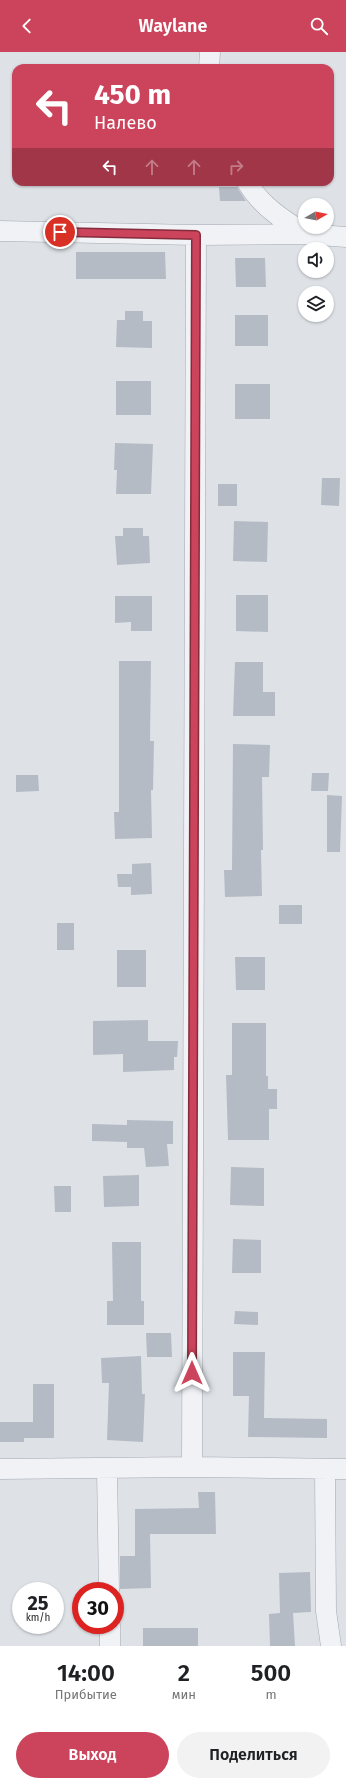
<!DOCTYPE html>
<html lang="ru">
<meta charset="utf-8">
<style>
:root{--surface:#fff;--page:#f2f2f2;--text:#202124;--muted:#757577;--accent:#cb445c}
body{margin:0;font-family:"Fira Sans",sans-serif;background:var(--page);color:var(--text);height:100vh;display:flex;flex-direction:column;font-size:15px;white-space:nowrap}
*{box-sizing:border-box;margin:0}
p{font-size:13px;color:var(--muted)}
.icon{flex:none;width:22px;height:22px;fill:none;stroke:currentColor;stroke-width:2;stroke-linecap:round;stroke-linejoin:round}
.map{position:relative;height:1594px;overflow:hidden}
.sheet{display:flex;flex-direction:column;background:var(--surface);flex:1}
.sheet>*{flex:none}
.guide{position:absolute;left:12px;top:12px;width:322px;height:122px;border-radius:12px;box-shadow:0 1px 3px #0004;background:#cb445c;color:#fff;overflow:hidden}
.needle{width:26px;rotate:81deg}
.controls{position:absolute;left:298px;top:146px;display:grid;gap:8px}
.controls a{display:grid;place-items:center;width:36px;height:36px;border-radius:50%;background:var(--surface);box-shadow:0 1px 3px #0004;font-size:20px}
.speed{position:absolute;left:12px;top:1530px;display:flex;gap:8px;font-size:20px;font-weight:700;text-align:center}
.speed>*{display:grid;place-content:center;width:52px;height:52px;border-radius:50%;background:var(--surface);box-shadow:0 1px 3px #0004;line-height:1}
.speed small{font-size:10px;font-weight:400}
.speed .limit{border:6px solid #d22;background:#fff;color:#111}
.pin{position:absolute;display:grid;place-items:center;width:34px;height:34px;color:#fff;margin:-17px;border:2px solid #fff;border-radius:50%;box-shadow:0 1px 4px #0007}
.me{position:absolute;width:44px;margin:-22px;rotate:0deg;stroke-linejoin:round;filter:drop-shadow(0 0 3px #0008)}
.turn{display:flex;align-items:center;gap:14px;height:84px;padding:0 16px;font-size:18px}
.turn .icon{width:52px;height:52px;stroke-width:2.5}
.turn b{display:block;font-size:28px;line-height:34px}
.lanes{display:flex;align-items:center;height:38px;padding:0 16px;background:#0003;justify-content:center;gap:20px;direction:ltr}
.lanes .off{opacity:.35}
.eta{display:flex;justify-content:space-evenly;align-items:center;height:68px;text-align:center}
.eta b{font-size:24px;font-weight:600;line-height:28px}
.cta{display:flex;gap:8px;margin-top:auto;padding:8px 16px}
.cta a{flex:1;height:46px;border-radius:24px;background:var(--accent);color:#fff;font-size:16px;font-weight:600;line-height:46px;text-align:center}
.cta a+a{background:var(--page);color:var(--text)}
header{display:flex;justify-content:space-between;align-items:center;height:52px;padding:0 16px;background:var(--accent);color:#fff;font-size:18px;font-weight:600}
.map>svg:first-child{display:block}
.building{fill:#b5bbc4}
.lines{fill:none;stroke-linecap:round;stroke-linejoin:round}
.street-casing{stroke:#a3a9b1;stroke-width:21}
.street{stroke:#f0f2f6;stroke-width:20}
.route-casing{stroke:#842c3c;stroke-width:10}
.route{stroke:#cb445c;stroke-width:7}
</style>
<header><svg class="icon" aria-label="back" viewBox="0 0 24 24"><path d="M15 5l-7 7 7 7"/></svg>Waylane<svg class="icon" aria-label="search" viewBox="0 0 24 24"><circle cx="10" cy="10" r="6"/><path d="M15 15l6 6"/></svg></header>
<div class="map">
<svg width="346" height="1594" viewBox="0 0 346 1594">
<rect width="100%" height="100%" fill="#dee2e7"/>
<path class="building" d="M219 135H237L246 149H220Z
M76 200H165L166 227H76Z
M235 206H265L266 235H236Z
M125 259H143V269H152V296L116 295 117 268H125Z
M235 263H268V294H235Z
M116 329H151V363H116Z
M235 332H270V367H235Z
M115 391 153 392 151 442H116L117 418H114Z
M322 426H340L339 454 321 453Z
M218 432H237V454H218Z
M234 469 268 470 267 510 233 509Z
M123 476H143V484H149L150 511 117 513 115 484H123Z
M236 543H268V580L236 579Z
M115 544H152V579H131V570L115 571Z
M119 609H151L150 689H154L153 738H151L152 786 115 787 114 760H119Z
M235 610H263V640H275V664H233Z
M233 692 270 693 269 725H262L263 798H261L262 844 225 845 224 818H232Z
M312 721H329L328 739H311Z
M16 723H38L39 739 16 740Z
M327 743 342 744 340 800H327Z
M151 811 152 842 131 843V835H118L117 822H132V812Z
M279 853H302V872H279Z
M57 871H74V898H57Z
M117 898H146V935H117Z
M235 905H265V938H236Z
M148 968V989H178L177 1005H174V1018L123 1020V1002L93 1003V969Z
M232 971H266V1024H268V1037H277V1057H269V1088H228L226 1023H232Z
M127 1068 173 1069V1092H167L169 1114 146 1115 144 1096H127V1090L92 1089V1072L127 1073Z
M231 1115 264 1116V1154L230 1153Z
M139 1123V1154L104 1155 103 1124Z
M54 1134H71V1160H55Z
M233 1187 261 1188V1221H232Z
M112 1190H141V1249H144V1273H107V1249H113Z
M235 1259 258 1260V1273L234 1272Z
M146 1281H171L172 1305H147Z
M233 1300H265L264 1366 327 1367V1386L248 1385 249 1344H233Z
M141 1304 142 1342H145L143 1390 107 1388 109 1331H102L101 1306Z
M33 1332H54V1386H24V1390H0V1370H33Z
M198 1440H215L216 1482H150L151 1536 120 1537V1504H135V1457L199 1456Z
M310 1520 311 1560 293 1561 295 1594H270L269 1562 280 1561 279 1521Z
M143 1576H198V1594H143Z"/>
<g class="lines">
<g class="street-casing">
<path id="street" d="M209 16 210 0
M247 130C261 154 283 168 306 182
M0 179 196 183 306 182 346 185
M192 1415 196 183
M0 1417 192 1415 346 1417
M107 1417 109 1539
M325 1418 326 1559 331 1594
M110 1573V1594"/>
</g>
<use href="#street" class="street"/>
</g>
<g class="lines">
<g class="route-casing">
<path id="route" d="M60 180 196 183 192 1321"/>
</g>
<use href="#route" class="route"/>
</g>
</svg>
<div class="controls">
<a><svg class="needle" viewBox="-14 -14 28 28"><path d="M0-13l5 13h-10z" fill="#e53935"/><path d="M0 13l5-13h-10z" fill="#757577"/></svg></a>
<a><svg class="icon" aria-label="sound" viewBox="0 0 24 24"><path d="M4 9h4l5-4v14l-5-4H4zM17 9q2 3 0 6"/></svg></a>
<a><svg class="icon" aria-label="layers" viewBox="0 0 24 24"><path d="M12 4l9 5-9 5-9-5zM3 14l9 5 9-5"/></svg></a>
</div>
<div class="speed"><div>25<small>km/h</small></div><div class="limit">30</div></div>
<div class="pin" style="left:60px;top:180px;background:#d93025"><svg class="icon" aria-label="arrive" viewBox="0 0 24 24"><path d="M6 21V4h12l-3 4 3 4H6"/></svg></div>
<svg class="me" style="left:192px;top:1321px" viewBox="-20 -20 40 40"><path d="M0-17L14 15 0 8-14 15z" fill="#cb445c" stroke="#fff" stroke-width="4"/></svg>
<div class="guide">
<div class="turn"><svg class="icon" aria-label="left" viewBox="0 0 24 24"><path d="M17 20v-9H6M10 6l-5 5 5 5"/></svg><div><b>450 m</b>Налево</div></div>
<div class="lanes"><svg class="icon" aria-label="left" viewBox="0 0 24 24"><path d="M17 20v-9H6M10 6l-5 5 5 5"/></svg><svg class="icon off" aria-label="ahead" viewBox="0 0 24 24"><path d="M12 20V5M6 11l6-6 6 6"/></svg><svg class="icon off" aria-label="ahead" viewBox="0 0 24 24"><path d="M12 20V5M6 11l6-6 6 6"/></svg><svg class="icon off" aria-label="right" viewBox="0 0 24 24"><path d="M7 20v-9h11M14 6l5 5-5 5"/></svg></div>
</div>
</div>
<section class="sheet">
<div class="eta">
<div><b>14:00</b><p>Прибытие</p></div>
<div><b>2</b><p>мин</p></div>
<div><b>500</b><p>m</p></div>
</div>
<div class="cta"><a>Выход</a><a>Поделиться</a></div>
</section>
